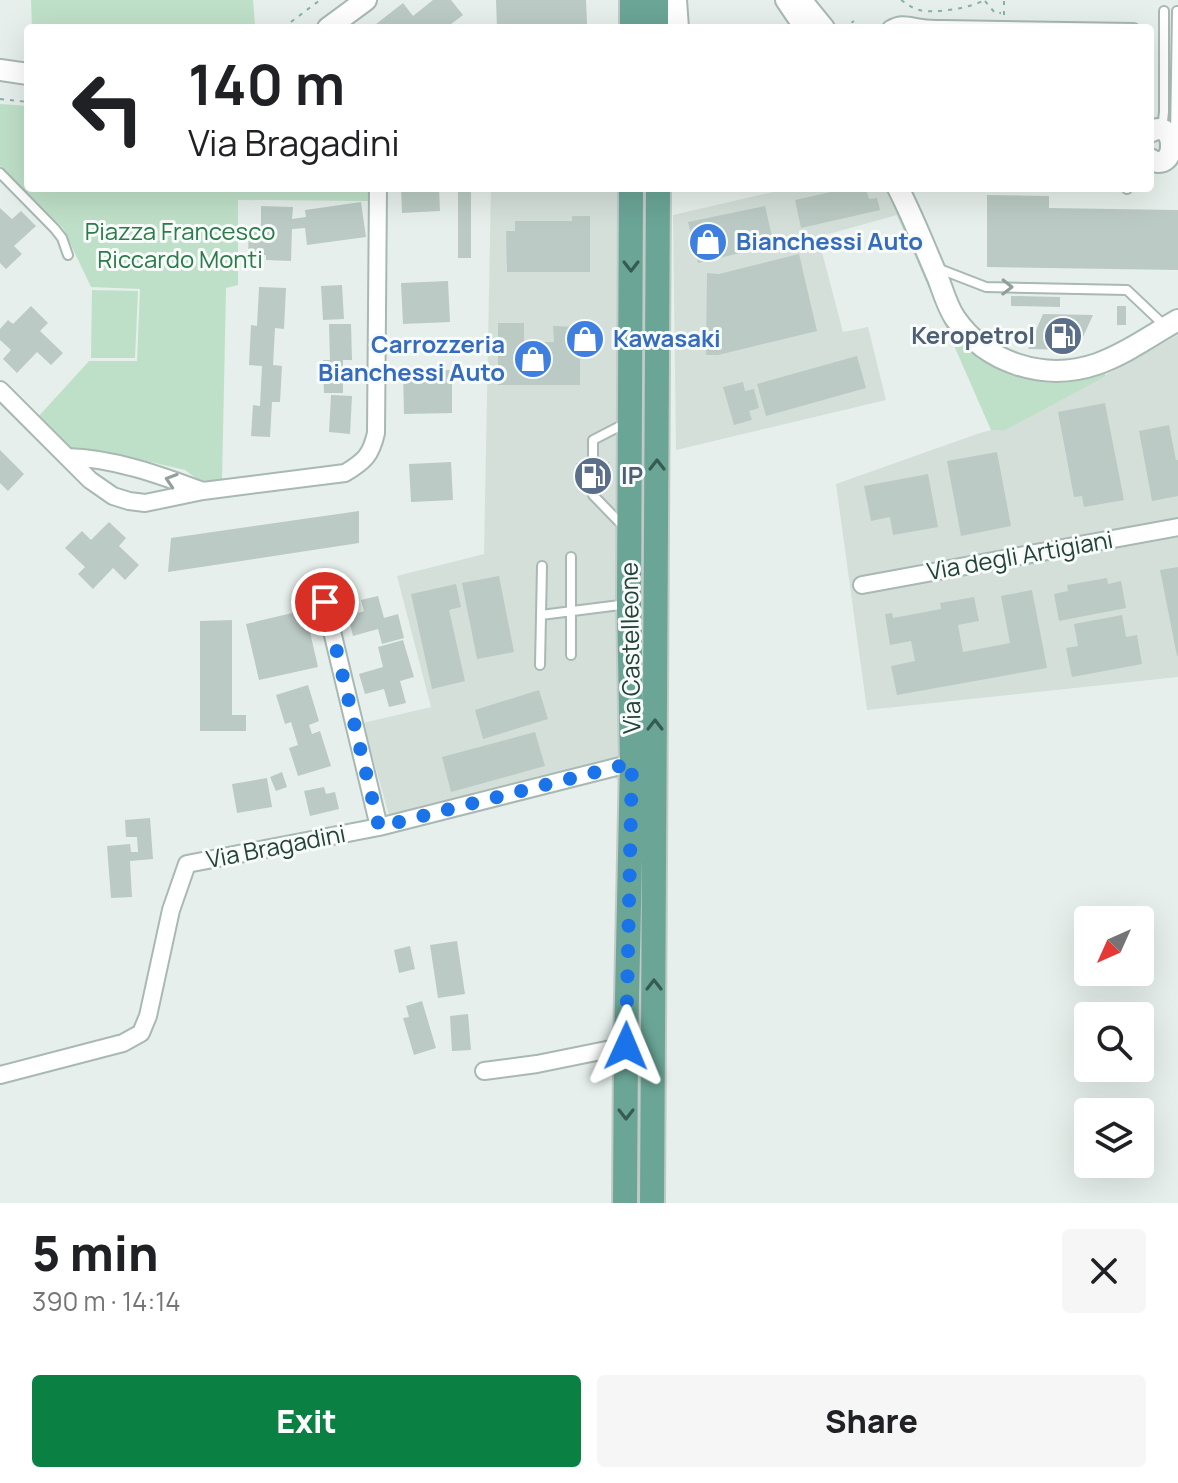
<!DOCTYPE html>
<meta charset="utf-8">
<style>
:root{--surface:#fff;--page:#f6f6f6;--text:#202124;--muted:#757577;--accent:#0b8043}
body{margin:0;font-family:Manrope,sans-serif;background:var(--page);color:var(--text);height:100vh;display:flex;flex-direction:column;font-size:30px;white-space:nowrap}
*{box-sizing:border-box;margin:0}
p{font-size:26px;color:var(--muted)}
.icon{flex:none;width:44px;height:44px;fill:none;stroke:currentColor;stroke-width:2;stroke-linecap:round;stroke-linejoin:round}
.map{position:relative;height:1203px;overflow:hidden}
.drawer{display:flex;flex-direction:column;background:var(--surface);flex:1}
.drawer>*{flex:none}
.hud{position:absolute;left:24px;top:24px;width:1130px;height:168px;border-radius:8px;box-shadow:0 8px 32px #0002;background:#fff;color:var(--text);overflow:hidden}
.needle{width:52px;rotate:225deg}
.tools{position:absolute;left:1074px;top:906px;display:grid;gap:16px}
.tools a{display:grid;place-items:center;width:80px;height:80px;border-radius:8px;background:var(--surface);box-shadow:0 8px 32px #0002;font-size:40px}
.pin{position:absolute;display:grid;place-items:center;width:68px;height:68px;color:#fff;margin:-34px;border:4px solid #fff;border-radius:50%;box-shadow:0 2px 8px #0007}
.me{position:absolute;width:88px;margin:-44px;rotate:1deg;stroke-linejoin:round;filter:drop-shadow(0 0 6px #0008)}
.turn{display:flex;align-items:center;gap:28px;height:168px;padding:0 32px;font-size:36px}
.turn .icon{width:104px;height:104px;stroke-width:2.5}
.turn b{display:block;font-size:56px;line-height:68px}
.round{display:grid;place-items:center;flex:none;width:84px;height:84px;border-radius:8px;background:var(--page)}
.head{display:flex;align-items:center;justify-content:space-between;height:136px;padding:0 32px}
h1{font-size:48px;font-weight:800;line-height:60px}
.button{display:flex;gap:16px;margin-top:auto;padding:16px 32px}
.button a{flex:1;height:92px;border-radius:8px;background:var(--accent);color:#fff;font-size:32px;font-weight:800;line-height:92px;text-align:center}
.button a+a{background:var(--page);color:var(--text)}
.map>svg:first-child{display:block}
.built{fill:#d4dfda}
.green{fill:#bfe0c8}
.building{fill:#bbcac4}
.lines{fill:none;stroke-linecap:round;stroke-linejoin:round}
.service-casing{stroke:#a8b8b2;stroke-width:12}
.minor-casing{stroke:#a8b8b2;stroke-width:20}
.tertiary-casing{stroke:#a8b8b2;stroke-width:24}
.primary-casing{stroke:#c2cac8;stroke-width:28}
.path{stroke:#86b3a5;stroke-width:2;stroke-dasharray:4 6;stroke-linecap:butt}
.service{stroke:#fff;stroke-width:8}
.minor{stroke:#fff;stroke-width:16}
.tertiary{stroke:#fff;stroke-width:20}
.primary{stroke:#6aa596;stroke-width:24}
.oneway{stroke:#365b51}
.oneway2{stroke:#92a09c}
.route{stroke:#1a73e8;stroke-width:14;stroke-dasharray:0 25.2}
.labels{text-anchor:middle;stroke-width:6;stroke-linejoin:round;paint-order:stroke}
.park-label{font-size:24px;fill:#2d7a4b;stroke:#f7fbf9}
.shop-label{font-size:24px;font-weight:bold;fill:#366cbe;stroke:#f7fbf9;text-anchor:start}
.service-label{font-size:24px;font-weight:bold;fill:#4e5e75;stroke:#f7fbf9;text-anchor:end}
.street-label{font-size:24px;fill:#24423a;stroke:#f7fbf9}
</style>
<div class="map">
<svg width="1178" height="1203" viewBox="0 0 1178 1203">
<rect width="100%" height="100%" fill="#e6efeb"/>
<path class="built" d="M491 188H620L619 782 613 775 392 826 363 723 431 707 397 576 484 554Z
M790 188H885L897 215 818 237 843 332 868 327 886 400 676 450 673 215Z
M1178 335V677L867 710 836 484 977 434 991 430H1006Z"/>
<path class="green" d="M31 0H253L255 25 187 28H32Z
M0 104 28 106V188H370V201L238 200V285L226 288 222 482 204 484 185 470 112 453 73 450 38 417 89 361H137L140 289 91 287 63 228 0 166Z
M885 188H890L962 341C993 372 1034 390 1079 380 1087 378 1095 374 1103 371L1106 376 1006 430H991Z
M92 290 138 291 135 358H91Z"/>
<path class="building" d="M433 0H451L463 15 446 28H371L403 3 413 16Z
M496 0H586L587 24 497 28Z
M401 188H439L440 211 402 213Z
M458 188H471V258H458Z
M849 188H866L869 199 877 198 880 210 801 228 795 200Z
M987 195 1049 196V208L1178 210V270L987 267Z
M361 202 366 237 307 245 305 228 292 229 291 261 266 260V255L248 254 249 230H261V206L293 207 292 219 306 217 305 210Z
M765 206 774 245 698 263 688 222Z
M0 208 12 219 21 211 36 226 14 246 22 254 6 269 0 263Z
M572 216H590V272H507L506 231H515V221H572Z
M799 254 817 331 718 355H706L707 273 719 274Z
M448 281 450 322 403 324 401 283Z
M342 285 344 319 323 320 321 286Z
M259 287 286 288 284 329 275 328 273 365 282 366 280 402H272L270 437 251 436 253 405 260 406 262 366 249 365 251 325 257 326Z
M1011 296 1060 297V307L1011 306Z
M31 306 48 323 40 331 63 353 51 365 37 352 17 373 3 359 11 350 0 340V329L8 320 13 324Z
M1117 306H1126V325H1117Z
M1043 314 1093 315 1077 350 1028 349Z
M498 323H524V342H554L553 326 580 327V385H498Z
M329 324H351L352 360H343V393H324L323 360H330Z
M857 356 866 388 766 416 757 384Z
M452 370V413L404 414 403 371Z
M743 382 745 391 754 389 759 408 749 411 752 420 734 425 723 387Z
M331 395 352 396 350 434 329 432Z
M1105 403 1124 500 1084 507 1082 496 1074 497 1058 412Z
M1169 425 1176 460H1178V496L1152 501 1139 431Z
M0 450 24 474 8 491 0 483Z
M997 452 1011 526 961 536 947 461Z
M451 462 453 500 411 502 409 464Z
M609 462 610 477 577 478 576 463Z
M928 474 938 527 893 535 890 517 871 521 864 486Z
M359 511V543L168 572 171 538Z
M109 522 126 538 119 546 139 565 125 580 113 568 93 589 78 574 85 567 65 548 82 531 91 540Z
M1178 567V656H1177L1160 570Z
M499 576 514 652 477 659 462 583Z
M1107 578 1108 584 1121 581 1126 608 1059 621 1054 594 1068 591 1067 585Z
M456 584 461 607 449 610 465 681 432 689 411 594Z
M1032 590 1047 668 897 695 891 666 915 661 911 641 890 645 885 614 892 613 893 618 941 609 940 603 974 597 979 621 958 625 963 652 1010 643 1001 596Z
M378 596 384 618 398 614 404 638 382 644 378 629 353 636 348 616 364 611 361 600Z
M305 610 318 667 259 680 246 624Z
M1122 615 1126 637 1137 635 1142 664 1072 677 1066 648 1078 646 1074 624Z
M232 620V715H246V731H200V621Z
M403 640 414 677 400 681 406 703 389 707 384 689 365 694 359 674 383 667 378 647Z
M308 685 319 721 309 725 312 734 320 731 331 766 298 776 289 748 298 745 291 722 285 724 276 695Z
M539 690 548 719 483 739 475 710Z
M535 732 545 766 451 792 442 757Z
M282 772 287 787 276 791 270 777Z
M267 778 272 807 237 813 232 784Z
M324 787 326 794 335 792 339 809 310 816 304 791Z
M150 818 153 859 130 861 132 897 111 898 107 846 130 844 131 852H138L137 837H126L125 820Z
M457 941 465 994 438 998 430 945Z
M410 946 415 969 399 973 394 950Z
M422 1001 436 1048 414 1055 403 1018 409 1017 406 1006Z
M468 1014 471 1050 452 1051 450 1016Z"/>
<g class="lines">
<g class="service-casing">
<path id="service" d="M888 26C901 18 908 22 922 24 929 25 936 25 943 25L1134 28
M1158 128 1163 121 1164 112V11
M1175 136 1177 11
M0 173 55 229 62 238 68 255
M1127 188V189
M937 268 986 287 1127 290 1165 326
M625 528 593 495V440L626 423
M541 615 628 604
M571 655V557
M540 665 542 566"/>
</g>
<g class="minor-casing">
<path id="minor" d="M0 390 90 480 113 496 129 501 145 503 203 491C160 475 113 458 67 457
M203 491 345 473C365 461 371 455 376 433L378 188
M862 585 1178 527
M325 602 379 827
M484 1071 537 1064 626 1046
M0 1075 123 1043 141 1033 148 1016 171 910 187 864 379 827 632 763"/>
</g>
<g class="tertiary-casing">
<path id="tertiary" d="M676 0 678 28
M786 0 805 28
M801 0 824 28
M328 28 366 0
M0 70 28 74
M1150 132C1178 115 1178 176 1150 159
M898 188C913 217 925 248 938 278 943 291 947 306 955 318 986 363 1044 382 1097 364 1125 354 1152 335 1178 320"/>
</g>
<g class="primary-casing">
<path id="primary" d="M656 0V28
M632 28V0
M625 1203 626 1046 632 763 629 604 631 188
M652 1203 658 188"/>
</g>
<path class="path" d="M901 0C907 4 912 8 919 10 933 14 972 8 984 0
M985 1 995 13H1001
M1004 15V0
M283 28 320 0
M843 28 854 21
M0 99 28 102
M1144 188V189"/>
<use href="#service" class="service"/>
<use href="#minor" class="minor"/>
<use href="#tertiary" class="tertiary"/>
<use href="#primary" class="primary"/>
</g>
<defs><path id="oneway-chevron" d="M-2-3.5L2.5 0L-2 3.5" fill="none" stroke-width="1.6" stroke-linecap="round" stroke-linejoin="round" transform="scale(2)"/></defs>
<g class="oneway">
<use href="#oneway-chevron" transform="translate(631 266) rotate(90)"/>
<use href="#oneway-chevron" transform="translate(657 465) rotate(-90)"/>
<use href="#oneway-chevron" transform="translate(655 725) rotate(-90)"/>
<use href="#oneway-chevron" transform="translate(654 985) rotate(-90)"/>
<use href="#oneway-chevron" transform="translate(626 1114) rotate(90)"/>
</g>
<g class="oneway2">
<use href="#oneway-chevron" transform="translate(1007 287) rotate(1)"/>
<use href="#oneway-chevron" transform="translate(171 480) rotate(-162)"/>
</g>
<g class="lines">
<path class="route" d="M325 602 379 827 632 763 626 1046"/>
</g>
<defs>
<g id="shop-disc" transform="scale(2)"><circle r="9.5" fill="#3f7fe0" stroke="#f7fbf9"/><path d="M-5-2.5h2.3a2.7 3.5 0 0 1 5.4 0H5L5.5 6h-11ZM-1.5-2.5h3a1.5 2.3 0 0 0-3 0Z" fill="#fff"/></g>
<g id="fuel-disc" transform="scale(2)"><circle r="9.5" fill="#5c6f8a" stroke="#f7fbf9"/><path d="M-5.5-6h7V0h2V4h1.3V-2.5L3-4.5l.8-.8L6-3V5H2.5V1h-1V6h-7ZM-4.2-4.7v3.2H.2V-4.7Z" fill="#fff"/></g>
</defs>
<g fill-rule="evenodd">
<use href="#shop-disc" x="708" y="242"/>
<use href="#fuel-disc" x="1063" y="336"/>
<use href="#shop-disc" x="585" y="339"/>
<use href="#shop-disc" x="533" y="359"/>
<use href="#fuel-disc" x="593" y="476"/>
</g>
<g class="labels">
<g class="park-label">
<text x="180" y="240">Piazza Francesco<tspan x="180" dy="28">Riccardo Monti</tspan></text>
</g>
<g class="shop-label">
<text x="736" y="250">Bianchessi Auto</text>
<text x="613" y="347">Kawasaki</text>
<text x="505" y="353" text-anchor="end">Carrozzeria<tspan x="505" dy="28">Bianchessi Auto</tspan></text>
</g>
<g class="service-label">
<text x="1035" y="344">Keropetrol</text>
<text x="621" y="484" text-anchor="start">IP</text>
</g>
<g class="street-label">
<text transform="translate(1020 556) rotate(-10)" y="8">Via degli Artigiani</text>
<text transform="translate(631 648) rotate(-91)" y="8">Via Castelleone</text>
<text transform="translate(276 847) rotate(-11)" y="8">Via Bragadini</text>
</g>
</g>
</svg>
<div class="tools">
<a><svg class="needle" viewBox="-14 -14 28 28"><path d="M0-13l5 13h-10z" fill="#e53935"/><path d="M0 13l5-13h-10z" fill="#757577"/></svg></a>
<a><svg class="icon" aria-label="search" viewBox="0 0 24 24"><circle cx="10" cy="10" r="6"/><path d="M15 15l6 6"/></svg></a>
<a><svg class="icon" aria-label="layers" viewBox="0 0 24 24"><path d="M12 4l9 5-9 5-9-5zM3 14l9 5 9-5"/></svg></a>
</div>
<div class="pin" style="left:325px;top:602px;background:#d93025"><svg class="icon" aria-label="arrive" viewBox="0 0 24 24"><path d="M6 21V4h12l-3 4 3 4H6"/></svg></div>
<svg class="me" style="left:626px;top:1046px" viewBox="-20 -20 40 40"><path d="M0-17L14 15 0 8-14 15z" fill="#1a73e8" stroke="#fff" stroke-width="4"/></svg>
<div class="hud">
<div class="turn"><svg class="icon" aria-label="left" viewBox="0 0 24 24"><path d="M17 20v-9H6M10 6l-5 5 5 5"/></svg><div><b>140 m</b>Via Bragadini</div></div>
</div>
</div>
<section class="drawer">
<div class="head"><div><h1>5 min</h1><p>390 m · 14:14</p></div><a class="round"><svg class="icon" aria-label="close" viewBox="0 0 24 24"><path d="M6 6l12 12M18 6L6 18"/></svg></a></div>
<div class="button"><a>Exit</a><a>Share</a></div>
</section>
